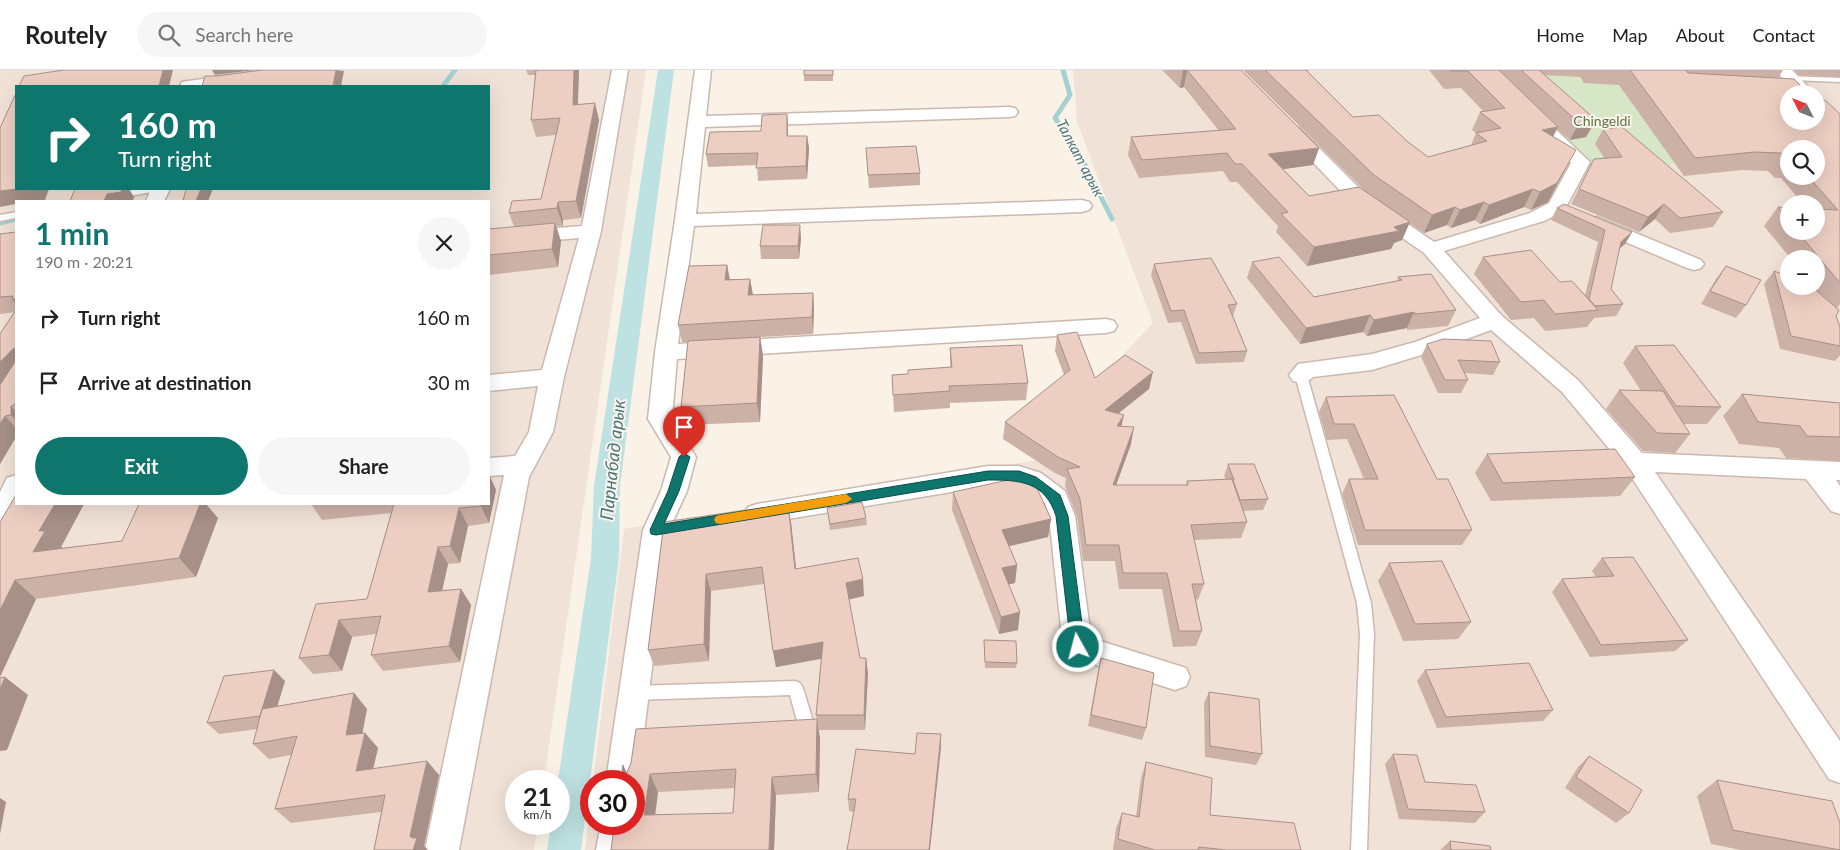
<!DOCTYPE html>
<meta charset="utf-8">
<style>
:root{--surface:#fff;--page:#f6f6f6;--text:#222;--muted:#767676;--line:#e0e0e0;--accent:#0f766e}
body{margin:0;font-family:Lato,sans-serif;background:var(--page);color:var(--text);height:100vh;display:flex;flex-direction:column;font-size:19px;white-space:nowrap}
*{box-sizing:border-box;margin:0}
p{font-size:16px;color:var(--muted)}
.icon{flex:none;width:28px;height:28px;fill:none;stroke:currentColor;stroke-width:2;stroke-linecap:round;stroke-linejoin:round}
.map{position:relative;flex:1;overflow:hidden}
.side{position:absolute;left:15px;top:130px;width:475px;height:305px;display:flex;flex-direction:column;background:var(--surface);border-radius:0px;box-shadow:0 5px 20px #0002}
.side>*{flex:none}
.banner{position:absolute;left:15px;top:15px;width:475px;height:105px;border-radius:0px;box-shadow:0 5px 20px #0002;background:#0f766e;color:#fff;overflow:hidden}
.needle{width:32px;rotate:312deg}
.fabs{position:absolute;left:1780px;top:15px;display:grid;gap:10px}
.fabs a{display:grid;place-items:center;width:45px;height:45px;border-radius:50%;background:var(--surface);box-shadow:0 5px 20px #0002;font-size:25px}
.speed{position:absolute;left:505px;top:700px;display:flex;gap:10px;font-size:25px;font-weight:700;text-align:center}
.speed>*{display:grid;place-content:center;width:65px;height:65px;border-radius:50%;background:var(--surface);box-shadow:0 5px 20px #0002;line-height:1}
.speed small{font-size:12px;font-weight:400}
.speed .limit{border:8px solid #d22;background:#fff;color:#111}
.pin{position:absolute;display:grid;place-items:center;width:42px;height:42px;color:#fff;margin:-51px -21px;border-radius:50% 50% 50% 0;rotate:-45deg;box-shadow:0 0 5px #0007}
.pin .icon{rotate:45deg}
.me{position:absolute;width:55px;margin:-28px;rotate:353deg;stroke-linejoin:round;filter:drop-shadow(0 0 4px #0008)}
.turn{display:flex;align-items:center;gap:18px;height:105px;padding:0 20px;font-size:22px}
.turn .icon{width:65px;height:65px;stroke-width:2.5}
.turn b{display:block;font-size:35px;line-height:42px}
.round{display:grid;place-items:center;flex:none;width:52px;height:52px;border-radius:26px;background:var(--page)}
.head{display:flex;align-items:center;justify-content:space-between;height:85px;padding:0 20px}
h1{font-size:30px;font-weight:700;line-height:38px;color:var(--accent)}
.action{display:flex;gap:10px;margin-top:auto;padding:10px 20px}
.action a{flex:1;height:58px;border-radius:30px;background:var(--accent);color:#fff;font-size:20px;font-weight:700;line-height:58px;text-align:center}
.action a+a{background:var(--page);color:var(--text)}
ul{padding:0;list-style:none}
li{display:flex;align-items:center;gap:15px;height:65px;padding:0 20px}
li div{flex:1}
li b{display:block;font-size:19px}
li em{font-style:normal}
header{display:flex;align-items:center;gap:30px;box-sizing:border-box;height:70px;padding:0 25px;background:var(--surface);border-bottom:1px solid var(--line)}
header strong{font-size:24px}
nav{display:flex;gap:28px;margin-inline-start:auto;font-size:18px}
.search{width:350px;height:45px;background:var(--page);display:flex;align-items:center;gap:12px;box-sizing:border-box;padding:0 18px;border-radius:28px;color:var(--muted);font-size:19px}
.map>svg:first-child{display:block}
.residential{fill:#f1e2d7;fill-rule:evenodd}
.green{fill:#d7e6c7}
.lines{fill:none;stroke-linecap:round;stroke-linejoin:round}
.stream{stroke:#a5d1d3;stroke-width:5}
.canal{fill:#bee1e2;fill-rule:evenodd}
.lane-casing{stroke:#cbb8af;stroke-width:3}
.street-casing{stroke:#cbb8af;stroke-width:3}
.lane{fill:#fff;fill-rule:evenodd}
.street{fill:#fff;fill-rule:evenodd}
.wall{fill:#ccb1a7;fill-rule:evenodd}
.shaded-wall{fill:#a69088}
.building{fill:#edcec2;stroke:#a69088;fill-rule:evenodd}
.route{fill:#0f766e;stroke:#0a4d48}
.slow{fill:#f59e0b}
.labels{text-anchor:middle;stroke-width:4;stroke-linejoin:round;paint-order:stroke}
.far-park-label{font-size:14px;fill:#5a7647;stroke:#fdf5ed}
.far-water-label{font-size:15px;font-style:italic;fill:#47797b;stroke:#fdf5ed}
.water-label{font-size:18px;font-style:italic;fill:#47797b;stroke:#fdf5ed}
</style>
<header>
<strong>Routely</strong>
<div class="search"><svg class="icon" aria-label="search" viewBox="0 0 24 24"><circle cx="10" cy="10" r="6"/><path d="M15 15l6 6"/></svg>Search here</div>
<nav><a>Home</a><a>Map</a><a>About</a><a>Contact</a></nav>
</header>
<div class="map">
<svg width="1840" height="780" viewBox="0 0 1840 780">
<rect width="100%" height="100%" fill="#faf1e7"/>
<path class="residential" d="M0 0H646L544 711H516V754H538L534 780H0ZM16 16H489V119H16ZM16 131H489V434H16Z
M1073 0H1840V780H585L591 729V754H634V711H593L624 459 1044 389 1092 318 1153 253 1077 52ZM1789 24H1816V51H1789ZM1789 79H1816V106H1789ZM1789 134H1816V161H1789ZM1789 189H1816V216H1789Z"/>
<path class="green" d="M1490 0H1627L1693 92 1583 103Z"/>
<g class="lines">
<path class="stream" d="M1063 0 1070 25 1055 48 1079 83 1112 149
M443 16 455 0
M0 153 16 149"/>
<path class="canal" d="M658 0H674L620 416 619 488 581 780H547L551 754H559L558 711 591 488 594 416Z"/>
<g class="lane-casing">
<path id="lane" d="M1788 6 1840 8V12L1791 10H1788Z
M138 119H157L152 122 101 131H82L87 128Z
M16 142V148L0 151V145Z
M1301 301 1307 305 1371 533 1374 564 1367 780H1351L1360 564 1357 533 1295 305Z
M795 611 800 613 803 618 815 658 812 663 807 665 802 663 799 658 790 625 633 630 628 628 625 623 628 618 633 616Z"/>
</g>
<g class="street-casing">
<path id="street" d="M269 0H313L311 3 305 5 223 16H180L182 12 188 11Z
M612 0H628L601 161 564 307 553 362 529 407 459 780H425L504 405 489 406V388L515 386 529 362 538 316 489 321V305L542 300 579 168 489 176V164L582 156Z
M695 0H711L706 46 1009 37 1015 38 1018 42 1015 46 1009 47 705 57 696 144 1082 130 1089 132 1092 136 1089 140 1082 142 694 156 678 274 1106 249 1114 251 1117 256 1114 261 1106 263 677 289 672 348 696 387 687 421 669 460 638 711 634 721V711H606L643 460 661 421 671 387 648 349 655 282 675 150Z
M1476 0H1493L1590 92 1564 141 1544 151 1444 181 1502 246 1578 310 1642 383 1840 392V410H1836L1840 416V444L1831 441 1806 409 1655 402 1840 671V713L1829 709 1626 399 1562 322 1491 260 1431 282 1372 300 1313 307C1307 313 1301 313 1293 311L1289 305 1298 294 1372 284 1415 272 1480 248 1424 183 1352 133 1284 62 1287 58 1293 57 1299 58 1366 125 1434 172 1530 143 1549 133 1571 93Z
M1775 0H1792L1815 24H1797Z
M151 119H170L164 131H146Z
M1597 147 1701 190 1704 194 1701 198 1694 200 1687 198 1590 157 1587 153 1590 149Z
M988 396H1019L1041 403 1065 421 1075 446 1091 568 1186 598 1190 607 1186 616 1175 620 1068 586 1063 577 1049 446 1045 433 1023 417 988 416 757 454 748 451 744 444 748 437 757 434Z
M16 405V434H20L9 457 0 460V422L7 408Z
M601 754H633L630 780H596Z"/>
</g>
<use href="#lane" class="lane"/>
<use href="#street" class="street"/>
</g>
<path class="wall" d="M526 0H579L578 34 599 50 581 148 563 150V156H556L561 171 558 197 489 205V159L514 157 509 143 541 129 556 65 536 67 531 50 535 5H528Z
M833 0V11H804V5Z
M1162 0H1241L1319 78 1313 95 1283 99 1309 126 1365 121 1243 0H1309L1308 2 1353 47 1408 72 1428 87 1471 75 1476 63 1472 60 1480 42 1483 41 1461 18 1444 19 1429 0H1783L1778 8 1789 24 1840 44V234L1837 238 1836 246 1840 257V285L1835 291 1780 279 1764 214 1774 201 1816 221 1812 216H1816V189H1791L1764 156 1778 137 1789 138V161H1816V134H1803L1781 108H1775L1768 101 1742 100 1684 106 1619 15 1584 13 1580 7 1544 5 1596 50 1586 67 1570 70 1557 59 1553 67 1548 132 1531 140 1524 137 1480 154 1475 150 1451 158 1447 155 1424 163 1409 153 1402 170 1394 173 1391 179 1307 196 1276 162 1278 156 1237 112H1230L1223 101 1139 108 1128 85 1131 67 1219 61 1184 17 1180 18ZM1789 79 1816 106H1789Z
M1794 0H1840V7L1799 5Z
M787 44 788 56V66H807L809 78 807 109 758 111 757 95 708 97 706 84 761 61Z
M1603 59 1723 142 1713 157 1670 163 1655 149 1639 162 1571 134 1594 89H1605L1595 74Z
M866 78 920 103V115L869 118Z
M1557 138 1632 162 1625 174 1619 179 1611 219 1623 234 1616 246 1594 248 1587 257 1545 261 1534 248 1511 250 1474 204 1483 187 1560 212 1585 225 1598 172 1551 150Z
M16 162V367L0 394V264L15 242 0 244V164Z
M801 168 799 189H761L760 176Z
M1252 192 1314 227 1397 211 1398 207 1456 240 1448 256 1407 260V258L1367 266 1363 262 1300 274 1247 208Z
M1154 194 1237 234 1233 246 1247 281 1244 292 1196 294 1181 252 1168 253 1151 205Z
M727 195 730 209H750L753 225 813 223 814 239 813 264 760 267 763 286 760 352 685 355 681 337 688 272H682L678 255Z
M1726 196 1746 235 1736 248 1701 234 1716 209Z
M1057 265 1095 308 1149 319 1118 344 1121 356 1131 374 1116 415H1186L1187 411 1226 409 1224 406 1228 394 1268 429 1263 440 1243 441 1247 452 1241 468 1194 470 1204 514 1198 530 1196 529 1202 561 1196 576 1173 577 1162 519H1119L1115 491H1083L1077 446 1065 416 1066 408 1055 403 1003 369 1005 352 1064 305 1055 281Z
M1427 274 1500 292 1493 305 1465 303 1468 310 1461 323H1438L1421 287Z
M1635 276 1721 337 1707 354H1683L1690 364 1675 383 1643 381 1606 339 1619 320 1641 321 1623 293Z
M950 278 1028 313 1026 330 950 333V338L894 342 892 305 908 304 950 297Z
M1742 324 1840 333V391L1786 388 1779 378 1739 374 1723 346Z
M1326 327 1437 409 1472 460 1462 475H1358L1342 424 1349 409H1364L1347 369 1327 370 1319 342Z
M1487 384 1635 407 1620 426 1491 431 1475 403Z
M496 420 489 453 468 456 460 493 448 494 442 521 461 519 471 535 460 592 383 601 371 585 376 564 352 567 342 601 313 604 299 588 316 534 367 529 391 443 322 450 311 434H489Z
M953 422 1051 449 1048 467 1009 476 1017 495 1015 513 1009 514 1018 560 999 564 952 440Z
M16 434H84L61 477 63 478 122 471 218 448 196 507 36 529 0 607Z
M827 438 866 448 867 455 830 460Z
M664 452H791L796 499 864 526 849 529 860 588H866L868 604 865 660H819L816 645 821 589 776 597 773 581 764 514 711 521 709 591 654 596 648 580Z
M1602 488 1688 570 1675 581 1590 587 1552 522 1562 509 1596 507 1592 501Z
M1389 493 1471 552 1458 569 1403 571 1378 511Z
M984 570 1017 593 1016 598H985L984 576Z
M1101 588 1146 658 1142 670 1088 656 1098 600Z
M274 600 285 611 277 636 354 623 367 639 362 663H365L378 678 373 699 427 691 439 705 424 776 428 780H374L381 742 291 753 275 739 291 685 269 689 253 674 257 659 219 664 207 653Z
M1425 600 1553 640 1543 651 1437 658 1417 611Z
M1209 622 1262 684 1256 695 1205 687 1204 633Z
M820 668 819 722 776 725 774 780H611L623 763 634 754 627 702ZM735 718 733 743 655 745 658 722Z
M941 678 854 742 849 741 848 729 915 684Z
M1393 684 1425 712 1485 742 1475 753 1399 749 1385 694Z
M1589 686 1629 743 1616 753 1565 718 1578 697Z
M1146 692 1210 745 1301 780H1113L1116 758 1122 743 1136 746 1141 708Z
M1717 710 1840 780H1741L1711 774 1697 726Z
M1450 771 1491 780H1440Z"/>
<path class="shaded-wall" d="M163 0H173L169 16H159Z
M212 0H255L215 5Z
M336 0 344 1 341 16H333Z
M574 0H579L577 51 573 35Z
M1183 0H1187L1184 17 1180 18Z
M595 33 599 50 581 148 576 131Z
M787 44 788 56V78L787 66Z
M1596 50 1586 67 1570 70 1579 53Z
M1558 57 1549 74 1542 60Z
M807 66 809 78 807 109 806 96Z
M1319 78 1313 95 1263 102 1268 84Z
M1566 98 1548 132 1531 140 1540 122Z
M17 119H49L45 130 36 131H16V134L0 137V121Z
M84 119H129L134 127 133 131H104Z
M201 119H213L208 131H196Z
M1533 119 1524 137 1480 154 1489 135Z
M558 132 563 150V156L557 138Z
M1484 132 1475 150 1451 158 1460 140Z
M1664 134 1655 149 1639 162 1648 147Z
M1455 137 1447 155 1424 163 1432 145Z
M1410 152 1402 170 1394 173 1391 179 1307 196 1314 177 1394 157Z
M555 153 561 171 558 197 552 179Z
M800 155 801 168 799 189 798 176Z
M1632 162 1625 174 1614 183 1621 172Z
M727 195 730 212 725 210Z
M750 209 753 226 748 225Z
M813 223 814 239 813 264 812 247Z
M12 229H16V235Z
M1414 242 1407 258 1367 266 1374 250Z
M1370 245 1363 262 1300 274 1306 258Z
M760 267 763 286 760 352 757 333Z
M14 278 16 280V306L0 322V292Z
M1153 302 1149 319 1102 356 1105 340Z
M11 336 16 342V350L11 345Z
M1124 345 1120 362 1117 356Z
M5 346 16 358V367L0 394V354Z
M1134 357 1131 374 1110 432 1113 415Z
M489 404 496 420 489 453 481 436V434H489Z
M55 434H84L61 477 65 480 33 482 39 461Z
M200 434H206L218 448 196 507 179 488Z
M788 434 791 452 798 516 795 499Z
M459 438 468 456 460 493 450 476Z
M1051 449 1048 467 1001 478 1002 460Z
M438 477 448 494 438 539 428 522Z
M1017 495 1015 513 1001 516 1002 498Z
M706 504 711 521 709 591 704 574Z
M863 509 864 526 847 530 846 513Z
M15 510 36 529 0 607V540Z
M461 519 471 535 460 592 449 576Z
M1020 542 1018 560 999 564 1001 547Z
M339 550 352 567 342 601 329 585Z
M823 572 825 588 776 597 773 581Z
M866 588 868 604 865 660 864 645Z
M274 600 285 611 271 657 260 646Z
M5 607 28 625 7 680 0 681V619Z
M354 623 367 639 359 681 346 665Z
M817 649 820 668 819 722 816 704Z
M365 663 378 678 369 716 356 701Z
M941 664V678L930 780H929Z
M427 691 439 705 424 776 428 780H413L410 766Z
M623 695 631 711 623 703Z
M650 704 658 722 653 762 644 745Z
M772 707 776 725 774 780H769Z
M0 728 6 732 0 764Z"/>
<path class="building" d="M64 0H163L159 16H19L24 6Z
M262 0H336L333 16H202L205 6H217Z
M536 0H574L573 35 595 33 576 131 558 132 557 138 509 143 512 131 541 129 560 48 531 50Z
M804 0H833V5H804Z
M1187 0H1241L1319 78 1268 84 1309 126 1359 117 1410 152 1394 157 1399 161 1314 177 1281 144 1288 142 1242 94H1235L1227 83 1142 90 1131 67 1236 59Z
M1265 0H1306L1353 47 1379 45 1408 72 1428 87 1487 71 1476 63 1501 58 1480 42 1505 38 1468 1H1451L1450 0H1499L1558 57 1542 60 1576 80 1557 113 1540 122 1533 119 1489 135 1484 132 1460 140 1455 137 1432 145 1374 105Z
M1521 0H1539L1596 50 1579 53Z
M1630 0H1686L1688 3 1794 9 1809 24H1789V51H1816V30H1825L1840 44V213L1797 161H1816V139L1838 140 1808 106H1816V79H1789V90H1788L1781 83 1754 82 1695 88Z
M16 23V119H17L0 121V58Z
M787 44V66H807L806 96 756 98 758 83 706 84 710 62 761 61 762 45Z
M1622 57 1723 142 1680 148 1664 134 1648 147 1579 119 1594 89 1622 87 1603 59Z
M916 76 920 103 868 105 866 78Z
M75 119H122L121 122 107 124 104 131H70Z
M186 119H201L196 131H183Z
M1564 134 1632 162 1621 172 1611 219 1623 234 1595 236 1589 229 1605 160 1557 138Z
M1778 137 1789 138V151Z
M555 153 552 179 489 185V159Z
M763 155H800L798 176H760Z
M16 162V229H12L13 226 0 227V164Z
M1531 180 1560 212 1572 211 1598 240 1555 244 1544 230 1521 232 1483 187Z
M1279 187 1314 227 1402 210 1398 207 1431 204 1456 240 1415 244 1414 242 1374 250 1370 245 1306 258 1252 192Z
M1211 188 1237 234 1228 235 1247 281 1199 283 1184 240 1171 241 1154 194Z
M727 195 725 210 750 209 748 225 813 223 812 247 678 255 689 196Z
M1726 196 1761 210 1746 235 1710 221Z
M1774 201 1789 207V216H1811L1839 240 1836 246 1840 257V276L1791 266Z
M16 240V280L14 278 0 292V264Z
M1077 262 1095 308 1125 285 1153 302 1105 340 1124 345 1117 356 1134 357 1113 415H1188L1187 411 1232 409 1247 452 1191 455 1204 514H1192L1202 561H1179L1167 503H1123L1119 475H1086L1080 429 1067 399 1080 397 1058 387 1005 352 1070 300 1057 265Z
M760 267 757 333 681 337 688 271Z
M1443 269 1491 271 1500 292 1458 290 1468 310H1445L1427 274Z
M1022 275 1028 313 949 316 950 321 893 325 892 305 908 304V300L952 297 950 278Z
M1674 275 1721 337 1676 336 1635 276Z
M16 290V332L14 335 11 336V345L5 346 0 354V315Z
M1619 320 1663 321 1690 364 1657 363Z
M1742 324 1840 333V367L1807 366 1800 356 1758 352Z
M1394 325 1437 409H1448L1472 460H1365L1349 409H1378L1354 354H1334L1326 327Z
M1615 379 1635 407 1503 413 1487 384Z
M1228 394H1254L1268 429 1240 430 1233 410H1234Z
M1031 405 1051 449 1002 460 1017 495 1002 498 1020 542 1001 547 953 422Z
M16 425V434H55L39 461H45L33 482 122 471 139 434H200L179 488 15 510 0 540V452Z
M862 432 866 448 830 454 827 438Z
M394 434H481V436L459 438 450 476 438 477 428 522 461 519 449 576 371 585 381 546 339 550 329 585 299 588 316 534 367 529Z
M788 434 795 499 858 488 863 509 846 513 860 588H866L864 645H816L823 572 773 581 762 497 706 504 704 574 648 580 664 452Z
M1633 487 1688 570 1601 575 1562 509 1614 506 1602 488Z
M1442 491 1471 552 1415 554 1389 493Z
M984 570 1016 571 1017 593 985 592Z
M1101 588 1154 603 1146 658 1091 645Z
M1529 593 1553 640 1446 647 1425 600Z
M274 600 260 646 207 653 224 606Z
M5 607 0 619V608Z
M1209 622 1259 629 1262 684 1210 676Z
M354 623 346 665 365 663 356 701 427 691 410 766 412 768H417L413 780H374L385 725 275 739 297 666 253 674 262 639Z
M817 649 816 704 772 707 769 780H611L613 765 623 763 624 754H634V711H621L623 695V703L626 705 631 693 636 659ZM736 699 733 743 644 745 650 704Z
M917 663 941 664 929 780H847L856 729H848L856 679 915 684Z
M1393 684 1417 685 1425 712 1476 715 1485 742 1408 739Z
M1589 686 1642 720 1629 743 1576 707Z
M1146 692 1212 708 1210 745 1294 753 1301 780H1226L1199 777 1198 780H1155L1118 769 1122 743 1139 747Z
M1717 710 1832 731 1840 753V780L1733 760Z
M1450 771 1490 776 1491 780H1451Z"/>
<path class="route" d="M684 383 690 387 679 421 664 454 988 401H1019L1036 407 1060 425 1068 446 1085 577 1083 581 1078 582 1073 581 1071 577 1056 446C1045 411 1019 410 988 410L656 465 651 464 650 460 668 421 679 387Z"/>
<path class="slow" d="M846 424 852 429 846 433 720 454 716 453 714 450 716 446 720 445Z"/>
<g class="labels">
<g class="far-park-label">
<text x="1602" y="56">Chingeldi</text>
</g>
<g class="far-water-label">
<text transform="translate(1080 88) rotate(62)" y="5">Талкат арык</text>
</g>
<g class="water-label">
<text transform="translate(613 390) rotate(-84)" y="6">Парнабад арык</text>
</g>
</g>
</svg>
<div class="fabs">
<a><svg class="needle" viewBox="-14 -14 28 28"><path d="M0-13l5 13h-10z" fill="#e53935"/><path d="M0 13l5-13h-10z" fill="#767676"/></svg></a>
<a><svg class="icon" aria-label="search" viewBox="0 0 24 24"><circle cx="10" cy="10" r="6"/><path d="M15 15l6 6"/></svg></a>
<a>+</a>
<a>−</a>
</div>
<div class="speed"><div>21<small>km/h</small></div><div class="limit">30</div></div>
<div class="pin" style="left:684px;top:387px;background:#d93025"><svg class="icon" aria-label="arrive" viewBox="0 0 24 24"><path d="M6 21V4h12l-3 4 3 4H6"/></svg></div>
<svg class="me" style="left:1078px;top:577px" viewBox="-20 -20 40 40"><circle r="17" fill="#0f766e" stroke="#fff" stroke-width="3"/><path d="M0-11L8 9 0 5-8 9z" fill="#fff"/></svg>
<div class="banner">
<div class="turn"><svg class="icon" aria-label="right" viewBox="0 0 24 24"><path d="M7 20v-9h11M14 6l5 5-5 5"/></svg><div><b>160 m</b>Turn right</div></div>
</div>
<section class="side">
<div class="head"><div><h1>1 min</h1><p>190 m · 20:21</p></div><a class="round"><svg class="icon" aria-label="close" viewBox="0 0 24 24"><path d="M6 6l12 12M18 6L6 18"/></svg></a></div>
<ul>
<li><svg class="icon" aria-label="right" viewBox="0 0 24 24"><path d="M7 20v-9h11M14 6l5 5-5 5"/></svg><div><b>Turn right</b></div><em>160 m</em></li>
<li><svg class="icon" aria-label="arrive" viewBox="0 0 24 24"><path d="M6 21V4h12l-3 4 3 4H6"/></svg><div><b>Arrive at destination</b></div><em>30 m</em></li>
</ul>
<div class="action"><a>Exit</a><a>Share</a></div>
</section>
</div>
